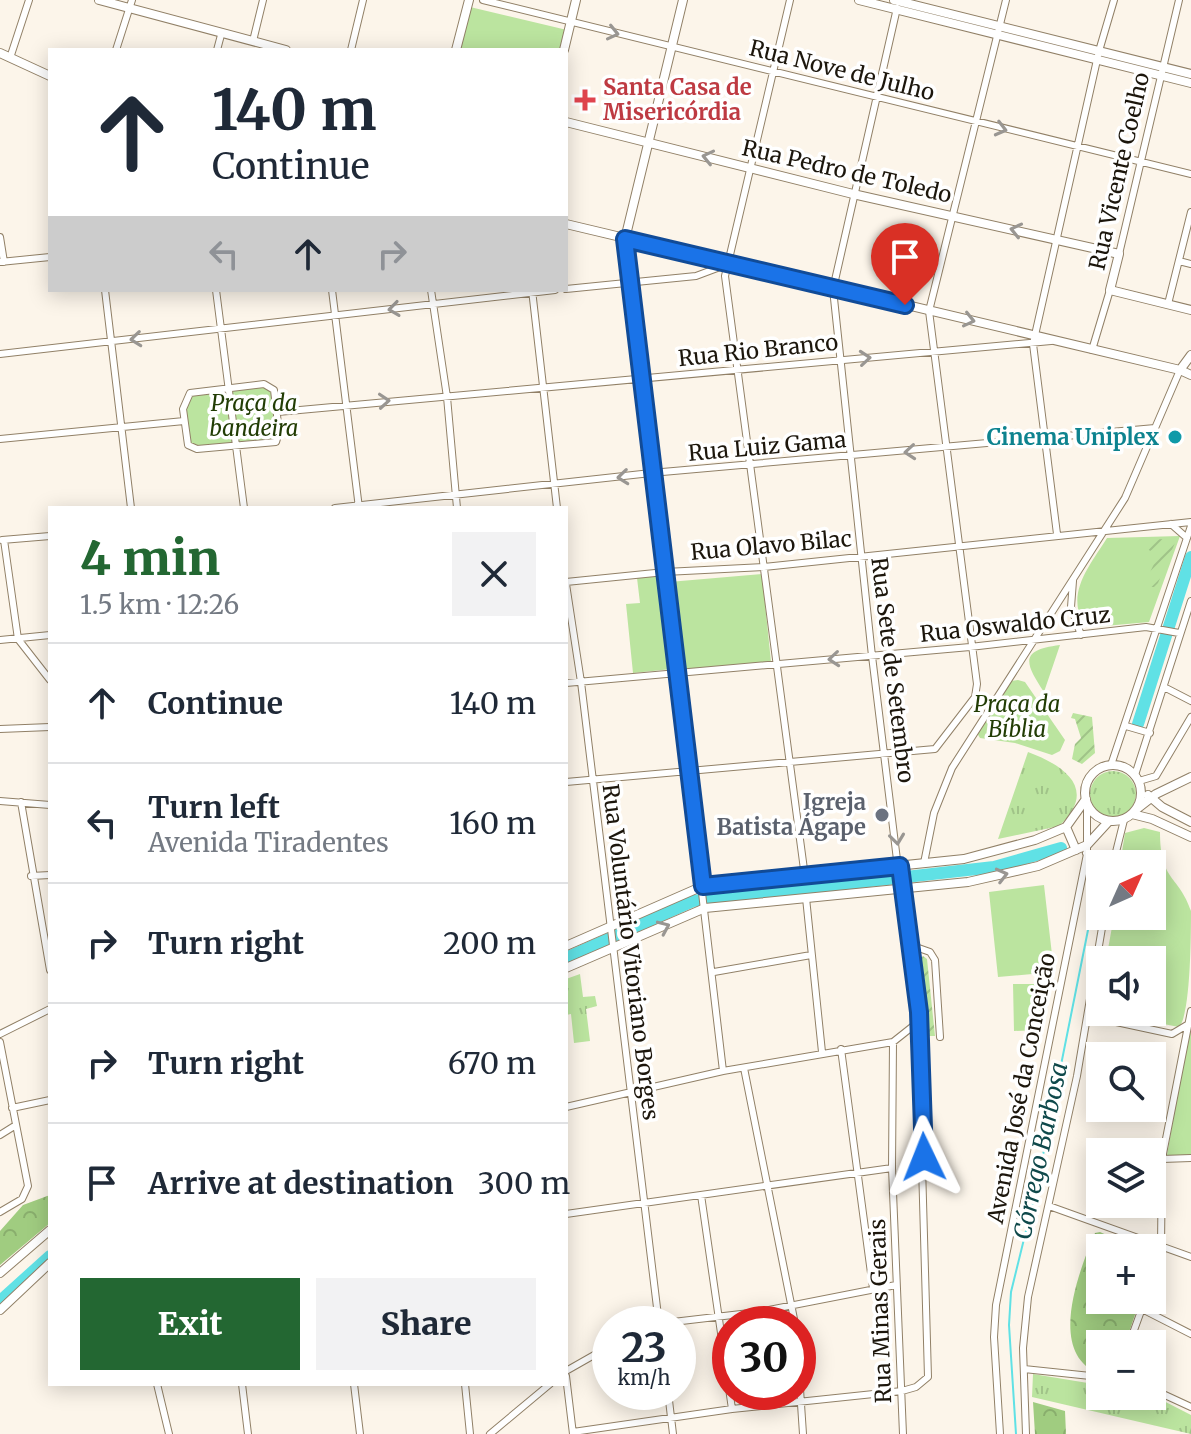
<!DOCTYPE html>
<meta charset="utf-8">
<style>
:root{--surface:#fff;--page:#f2f2f3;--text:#1f2937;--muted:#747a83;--line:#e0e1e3;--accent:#236732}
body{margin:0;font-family:Merriweather,serif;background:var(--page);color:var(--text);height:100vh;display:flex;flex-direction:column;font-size:30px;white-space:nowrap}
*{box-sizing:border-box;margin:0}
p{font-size:26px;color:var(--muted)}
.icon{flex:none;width:44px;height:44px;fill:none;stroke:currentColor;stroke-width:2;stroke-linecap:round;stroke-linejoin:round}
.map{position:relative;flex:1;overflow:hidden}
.side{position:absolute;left:48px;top:506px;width:520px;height:880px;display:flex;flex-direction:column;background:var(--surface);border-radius:0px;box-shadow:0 4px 20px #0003}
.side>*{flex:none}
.hud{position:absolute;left:48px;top:48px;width:520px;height:244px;border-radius:0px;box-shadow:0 4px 20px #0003;background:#fff;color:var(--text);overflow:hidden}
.needle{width:52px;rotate:45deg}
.controls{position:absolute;left:1086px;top:850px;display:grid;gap:16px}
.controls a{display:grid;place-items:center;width:80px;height:80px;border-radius:0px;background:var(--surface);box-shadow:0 4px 20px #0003;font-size:40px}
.speed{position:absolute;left:592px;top:1306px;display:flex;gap:16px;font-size:40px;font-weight:700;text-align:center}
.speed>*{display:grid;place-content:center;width:104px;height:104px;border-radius:50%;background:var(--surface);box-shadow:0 4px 20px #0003;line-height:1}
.speed small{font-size:20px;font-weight:400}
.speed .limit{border:12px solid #d22;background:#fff;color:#111}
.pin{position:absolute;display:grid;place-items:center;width:68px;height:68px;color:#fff;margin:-82px -34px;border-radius:50% 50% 50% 0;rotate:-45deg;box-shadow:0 0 8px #0007}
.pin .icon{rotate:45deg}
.me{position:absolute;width:88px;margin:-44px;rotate:358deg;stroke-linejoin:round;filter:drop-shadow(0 0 6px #0008)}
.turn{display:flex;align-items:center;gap:28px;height:168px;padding:0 32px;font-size:36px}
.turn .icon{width:104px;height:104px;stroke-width:2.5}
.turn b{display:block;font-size:56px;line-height:68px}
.lanes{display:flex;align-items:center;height:76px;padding:0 32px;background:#0003;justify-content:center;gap:40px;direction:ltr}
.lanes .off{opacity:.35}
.round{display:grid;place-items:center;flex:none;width:84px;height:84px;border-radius:0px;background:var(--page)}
.overview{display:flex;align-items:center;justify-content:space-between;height:136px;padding:0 32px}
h1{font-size:48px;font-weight:800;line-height:60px;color:var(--accent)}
.action{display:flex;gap:16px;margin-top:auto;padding:16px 32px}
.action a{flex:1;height:92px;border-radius:0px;background:var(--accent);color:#fff;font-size:32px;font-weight:800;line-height:92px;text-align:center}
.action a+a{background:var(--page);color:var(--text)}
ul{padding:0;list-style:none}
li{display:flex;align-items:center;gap:24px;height:120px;padding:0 32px;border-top:2px solid var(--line)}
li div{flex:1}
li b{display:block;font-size:30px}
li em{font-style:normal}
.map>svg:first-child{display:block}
.grass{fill:url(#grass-tufts)}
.forest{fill:url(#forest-crowns)}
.park{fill:#bbe49f}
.garden{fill:url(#garden-furrows)}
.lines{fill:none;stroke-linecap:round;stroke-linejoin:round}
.stream{stroke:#60e1e5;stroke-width:2}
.river{stroke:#60e1e5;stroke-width:12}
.minor-casing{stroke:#918067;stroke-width:8}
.major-casing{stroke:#918067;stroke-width:10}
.minor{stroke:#fff;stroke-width:6}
.major{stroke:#fff;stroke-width:8}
.oneway{stroke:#999692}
.route-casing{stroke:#114b97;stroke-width:20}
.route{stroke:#1a73e8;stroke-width:14}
.health-dot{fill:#e0444e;stroke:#fff;stroke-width:3}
.culture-dot{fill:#0f9aa8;stroke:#fff;stroke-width:3}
.worship-dot{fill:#6b7280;stroke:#fff;stroke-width:3}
.labels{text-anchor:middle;stroke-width:7;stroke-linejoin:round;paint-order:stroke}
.street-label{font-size:22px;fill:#1c160c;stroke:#fff}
.health-label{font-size:22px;font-weight:bold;fill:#be3a42;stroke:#fff;text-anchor:start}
.park-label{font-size:22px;font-style:italic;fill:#223d05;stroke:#fff}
.culture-label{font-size:22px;font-weight:bold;fill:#0d838f;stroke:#fff;text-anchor:end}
.worship-label{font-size:22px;font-weight:bold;fill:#5b616d;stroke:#fff;text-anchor:end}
.water-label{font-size:24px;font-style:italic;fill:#0f494b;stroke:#fff}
</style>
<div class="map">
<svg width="1191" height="1434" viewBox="0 0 1191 1434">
<defs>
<pattern id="grass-tufts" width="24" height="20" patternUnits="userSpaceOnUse" patternTransform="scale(2)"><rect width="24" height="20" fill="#bbe49f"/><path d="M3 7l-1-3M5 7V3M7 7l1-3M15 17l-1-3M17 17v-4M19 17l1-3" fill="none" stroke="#a0c388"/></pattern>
<pattern id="forest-crowns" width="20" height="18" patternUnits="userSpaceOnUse" patternTransform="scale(2)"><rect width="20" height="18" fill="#a0cc80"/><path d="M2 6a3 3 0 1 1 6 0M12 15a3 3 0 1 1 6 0" fill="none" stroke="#89ae6d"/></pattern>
<pattern id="garden-furrows" width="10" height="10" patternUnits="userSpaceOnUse" patternTransform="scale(2)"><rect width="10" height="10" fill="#bbe49f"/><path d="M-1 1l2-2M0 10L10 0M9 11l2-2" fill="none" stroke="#a0c388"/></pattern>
</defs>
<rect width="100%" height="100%" fill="#fcf5ea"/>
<path class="grass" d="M1028 752C1066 766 1098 790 1059 826L998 839Z
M1090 794a23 23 0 1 1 46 0a23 23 0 1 1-46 0Z
M580 974 583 997 595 996 597 1006 586 1009 590 1041 574 1043 571 1014 566 1015V979Z
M1033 1374 1100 1385V1396L1152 1395 1191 1415V1434L1032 1397Z"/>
<path class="forest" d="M50 1195V1223L0 1265V1231L23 1205Z
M1100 1232 1135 1248H1100V1300H1140L1125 1344H1100V1374C1046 1354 1079 1271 1095 1233Z
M1033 1402 1065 1411 1066 1434H1035Z"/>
<path class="park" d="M470 7 567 30 562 50H458Z
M264 385 271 388 278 439 235 446 228 389Z
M226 389 233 446 192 447 184 415 187 396Z
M1180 536 1149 622 1094 627 1083 622C1066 592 1091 564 1107 538Z
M762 574 771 662 678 671 669 582Z
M664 575 672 669 633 673 626 604 640 603 637 578Z
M1060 645 1044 692C1024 662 1020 650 1060 645Z
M1018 680 1025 682 1065 740 1060 751 1052 755 1015 743 980 738 977 733 1011 681Z
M1144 828 1160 832C1160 882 1179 875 1191 911 1191 930 1191 1015 1179 1027L1101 1012H1152V960H1106L1114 916H1152V864H1120L1125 833Z
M1044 885 1054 972 998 977 989 892Z
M1013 984H1040L1041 1030 1014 1031Z
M1191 1025V1157L1167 1155 1188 1034Z"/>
<path class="garden" d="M1177 538 1158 583 1154 587H1143L1163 545 1150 551 1146 546 1149 540Z
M1073 713 1092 717 1095 753 1082 764 1072 759 1075 744 1081 738 1075 719 1071 718Z
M923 956 927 959 935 1036H926L920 959Z"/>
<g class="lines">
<path class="stream" d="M1016 1434 1009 1325 1011 1292 1036 1190 1100 870"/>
<path class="river" d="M1138 724 1191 557
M566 958 693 901 994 867 1061 848
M0 1301 50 1256"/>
<g class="minor-casing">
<path id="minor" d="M483 0 1191 174
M790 0 725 276 805 877
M253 41 263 0
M116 50 132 0
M217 50 221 35
M351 50 363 0
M10 58 29 0
M0 237 4 262
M625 239 723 1071
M1119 254 1179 0
M1179 261 1191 264
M0 262 50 257
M566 289 696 276 728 264
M105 290 131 508
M216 290 244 508
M332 290 359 508
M431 290 447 397 457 508
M532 290 557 508
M1168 304 1191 212
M1092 350 1110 290
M0 354 555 290
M264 384 274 390 279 432 276 442 197 449 188 445 183 409 190 393Z
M278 412 1051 341
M0 439 184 421
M335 508 651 473 1155 428
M1171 524 1187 538
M1057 534 1033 344 1099 51 1114 0
M2 540 50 536
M4 540 18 639 50 680
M1073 581 1071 607 1081 635
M566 582 665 572 764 567 1191 522
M566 584 581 682 659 1324
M0 640 50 635
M566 683 970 647 1146 627 1179 633
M1164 687 1191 701
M1126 726 1150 733
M0 729 50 727
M1111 765 1191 526
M1135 775 1191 601
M1139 781 1156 776 1191 717
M566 782 935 749 975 697 977 684 929 311 1006 0
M0 801 50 805
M21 802 50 970
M1086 853 1108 864
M924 863 934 813 952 768 1125 498 1180 370
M1113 864 1124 820
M31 876 50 875
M806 898 822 1052
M910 945 930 952 935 960 940 1037
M714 972 811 955
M1093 1017 1172 1034 1187 1025
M0 1034 50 1009
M0 1042 28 1186 22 1199 0 1212
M893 1042 892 1168 903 1434
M841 1049 873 1288
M744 1068 795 1324
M566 1107 723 1071 893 1042 917 1023 872 656 833 289 897 8
M12 1108 50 1100
M0 1135 16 1125
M1162 1159 1191 1158
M701 1195 732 1409
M1049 1206 1191 1257
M566 1214 892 1168
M1152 1278 1161 1244 1162 1159 1191 1011
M1142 1309 1191 1334
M656 1324 758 1312 896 1285
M1129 1344 1145 1300
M798 1359 803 1434
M1024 1369 1100 1377
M566 1371 610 1346
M566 1376 573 1434
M157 1384 169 1434
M242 1384 248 1434
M354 1384 360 1434
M465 1384 470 1434
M1152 1389 1191 1407
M668 1392 673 1434
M573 1432 732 1409 902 1391 916 1387 928 1377 918 1024
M490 1434 550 1384
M1000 1434 994 1337 996 1305 1087 854V802
M1026 1434 1023 1348 1028 1297 1077 1076 1104 916"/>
</g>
<g class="major-casing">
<path id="major" d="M99 0 286 50
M859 0 1191 83
M894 0 1191 74
M456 50 469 0
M564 50 576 0
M0 53 50 76
M566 122 853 194 1119 254 1110 290 1191 310
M566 224 1180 370 1191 375
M625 239 683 0
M1180 370 1191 355
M1085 793a28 28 0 1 1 56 0a28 28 0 1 1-56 0Z
M1148 795 1162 807 1191 822
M1138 808 1156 794 1191 777
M1132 814 1152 819 1191 837
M1066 827 1076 850
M566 946 703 886 964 859 1035 840 1066 827 1086 799
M566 968 705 908 968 882 1038 866 1087 845 1109 821
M0 1273 50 1230
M0 1310 50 1263"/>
</g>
<use href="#minor" class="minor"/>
<use href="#major" class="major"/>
</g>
<defs><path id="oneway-chevron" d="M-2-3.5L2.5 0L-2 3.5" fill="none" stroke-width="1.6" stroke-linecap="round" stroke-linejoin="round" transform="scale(2)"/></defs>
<g class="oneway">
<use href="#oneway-chevron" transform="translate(613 33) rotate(13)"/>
<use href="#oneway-chevron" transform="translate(1001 129) rotate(14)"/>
<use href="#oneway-chevron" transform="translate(708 157) rotate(-167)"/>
<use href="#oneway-chevron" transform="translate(1016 230) rotate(-167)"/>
<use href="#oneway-chevron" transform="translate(394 309) rotate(172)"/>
<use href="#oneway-chevron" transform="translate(969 320) rotate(13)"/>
<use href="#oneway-chevron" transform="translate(136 339) rotate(174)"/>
<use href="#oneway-chevron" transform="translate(865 358) rotate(-5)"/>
<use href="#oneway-chevron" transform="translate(384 401) rotate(-4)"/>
<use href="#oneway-chevron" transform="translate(910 452) rotate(175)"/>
<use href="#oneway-chevron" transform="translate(623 477) rotate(174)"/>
<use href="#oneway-chevron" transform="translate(834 659) rotate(175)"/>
<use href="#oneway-chevron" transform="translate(897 839) rotate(83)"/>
<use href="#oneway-chevron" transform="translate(1002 875) rotate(-14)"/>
<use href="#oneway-chevron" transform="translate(664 927) rotate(-24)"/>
</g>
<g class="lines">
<g class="route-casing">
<path id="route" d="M905 305 625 239 703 886 900 866 919 1012 924 1157"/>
</g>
<use href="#route" class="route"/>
</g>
<path class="health-dot" d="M581 88h8v8h8v8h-8v8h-8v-8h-8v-8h8z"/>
<circle class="culture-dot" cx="1175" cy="437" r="8"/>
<circle class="worship-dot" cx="882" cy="815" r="8"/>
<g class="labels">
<g class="street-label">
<text transform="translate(842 70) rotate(14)" y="8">Rua Nove de Julho</text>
<text transform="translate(847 171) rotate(13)" y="8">Rua Pedro de Toledo</text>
<text transform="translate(1119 171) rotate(-77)" y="8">Rua Vicente Coelho</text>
<text transform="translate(758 350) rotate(-6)" y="8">Rua Rio Branco</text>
<text transform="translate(767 446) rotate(-5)" y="8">Rua Luiz Gama</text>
<text transform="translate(771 545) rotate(-5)" y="8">Rua Olavo Bilac</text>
<text transform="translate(1015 624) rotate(-6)" y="8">Rua Oswaldo Cruz</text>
<text transform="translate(893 670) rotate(83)" y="8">Rua Sete de Setembro</text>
<text transform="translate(631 952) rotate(83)" y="8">Rua Voluntário Vitoriano Borges</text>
<text transform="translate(1021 1088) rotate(-79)" y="8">Avenida José da Conceição</text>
<text transform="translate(880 1311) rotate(-92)" y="8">Rua Minas Gerais</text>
</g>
<g class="health-label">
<text x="603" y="95">Santa Casa de<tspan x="603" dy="25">Misericórdia</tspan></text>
</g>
<g class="park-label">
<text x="254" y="411">Praça da<tspan x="254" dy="25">bandeira</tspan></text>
<text x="1017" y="712">Praça da<tspan x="1017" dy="25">Bíblia</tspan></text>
</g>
<g class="culture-label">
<text x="1159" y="445">Cinema Uniplex</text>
</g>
<g class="worship-label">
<text x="866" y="810">Igreja<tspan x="866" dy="25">Batista Ágape</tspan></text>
</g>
<g class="water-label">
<text transform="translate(1041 1151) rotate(-78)" y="8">Córrego Barbosa</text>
</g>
</g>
</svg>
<div class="controls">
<a><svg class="needle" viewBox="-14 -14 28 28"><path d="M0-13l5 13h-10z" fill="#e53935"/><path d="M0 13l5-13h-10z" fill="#747a83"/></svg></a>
<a><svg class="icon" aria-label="sound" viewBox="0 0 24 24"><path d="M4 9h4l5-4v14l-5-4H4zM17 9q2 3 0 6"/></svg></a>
<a><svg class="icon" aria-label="search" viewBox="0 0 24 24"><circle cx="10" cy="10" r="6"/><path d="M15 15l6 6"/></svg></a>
<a><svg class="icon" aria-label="layers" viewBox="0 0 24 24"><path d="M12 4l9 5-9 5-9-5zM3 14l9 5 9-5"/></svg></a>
<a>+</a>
<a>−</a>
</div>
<div class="speed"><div>23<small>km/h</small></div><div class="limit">30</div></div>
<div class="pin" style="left:905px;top:305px;background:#d93025"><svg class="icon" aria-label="arrive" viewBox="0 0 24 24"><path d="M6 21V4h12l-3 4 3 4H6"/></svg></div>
<svg class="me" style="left:924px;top:1157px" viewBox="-20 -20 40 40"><path d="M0-17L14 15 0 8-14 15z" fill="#1a73e8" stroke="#fff" stroke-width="4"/></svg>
<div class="hud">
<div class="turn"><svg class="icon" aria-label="ahead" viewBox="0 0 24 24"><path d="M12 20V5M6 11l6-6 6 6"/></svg><div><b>140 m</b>Continue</div></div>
<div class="lanes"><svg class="icon off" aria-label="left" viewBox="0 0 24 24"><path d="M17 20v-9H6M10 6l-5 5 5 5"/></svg><svg class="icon" aria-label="ahead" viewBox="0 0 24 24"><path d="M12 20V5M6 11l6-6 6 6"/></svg><svg class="icon off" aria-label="right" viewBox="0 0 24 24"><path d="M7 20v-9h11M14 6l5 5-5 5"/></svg></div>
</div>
<section class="side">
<div class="overview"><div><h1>4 min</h1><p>1.5 km · 12:26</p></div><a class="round"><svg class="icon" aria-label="close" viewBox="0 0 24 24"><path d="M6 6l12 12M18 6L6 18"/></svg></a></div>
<ul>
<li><svg class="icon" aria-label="ahead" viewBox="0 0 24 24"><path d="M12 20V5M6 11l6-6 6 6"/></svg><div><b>Continue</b></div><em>140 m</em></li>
<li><svg class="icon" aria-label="left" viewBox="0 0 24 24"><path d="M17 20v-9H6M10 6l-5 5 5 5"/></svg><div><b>Turn left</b><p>Avenida Tiradentes</p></div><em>160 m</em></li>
<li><svg class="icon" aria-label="right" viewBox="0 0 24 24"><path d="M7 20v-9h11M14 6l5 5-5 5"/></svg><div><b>Turn right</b></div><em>200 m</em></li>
<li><svg class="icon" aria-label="right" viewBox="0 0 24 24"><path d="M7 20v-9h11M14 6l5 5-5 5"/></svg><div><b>Turn right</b></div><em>670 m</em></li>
<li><svg class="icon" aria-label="arrive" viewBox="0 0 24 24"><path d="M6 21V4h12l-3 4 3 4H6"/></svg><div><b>Arrive at destination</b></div><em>300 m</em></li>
</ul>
<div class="action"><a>Exit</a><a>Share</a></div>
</section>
</div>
